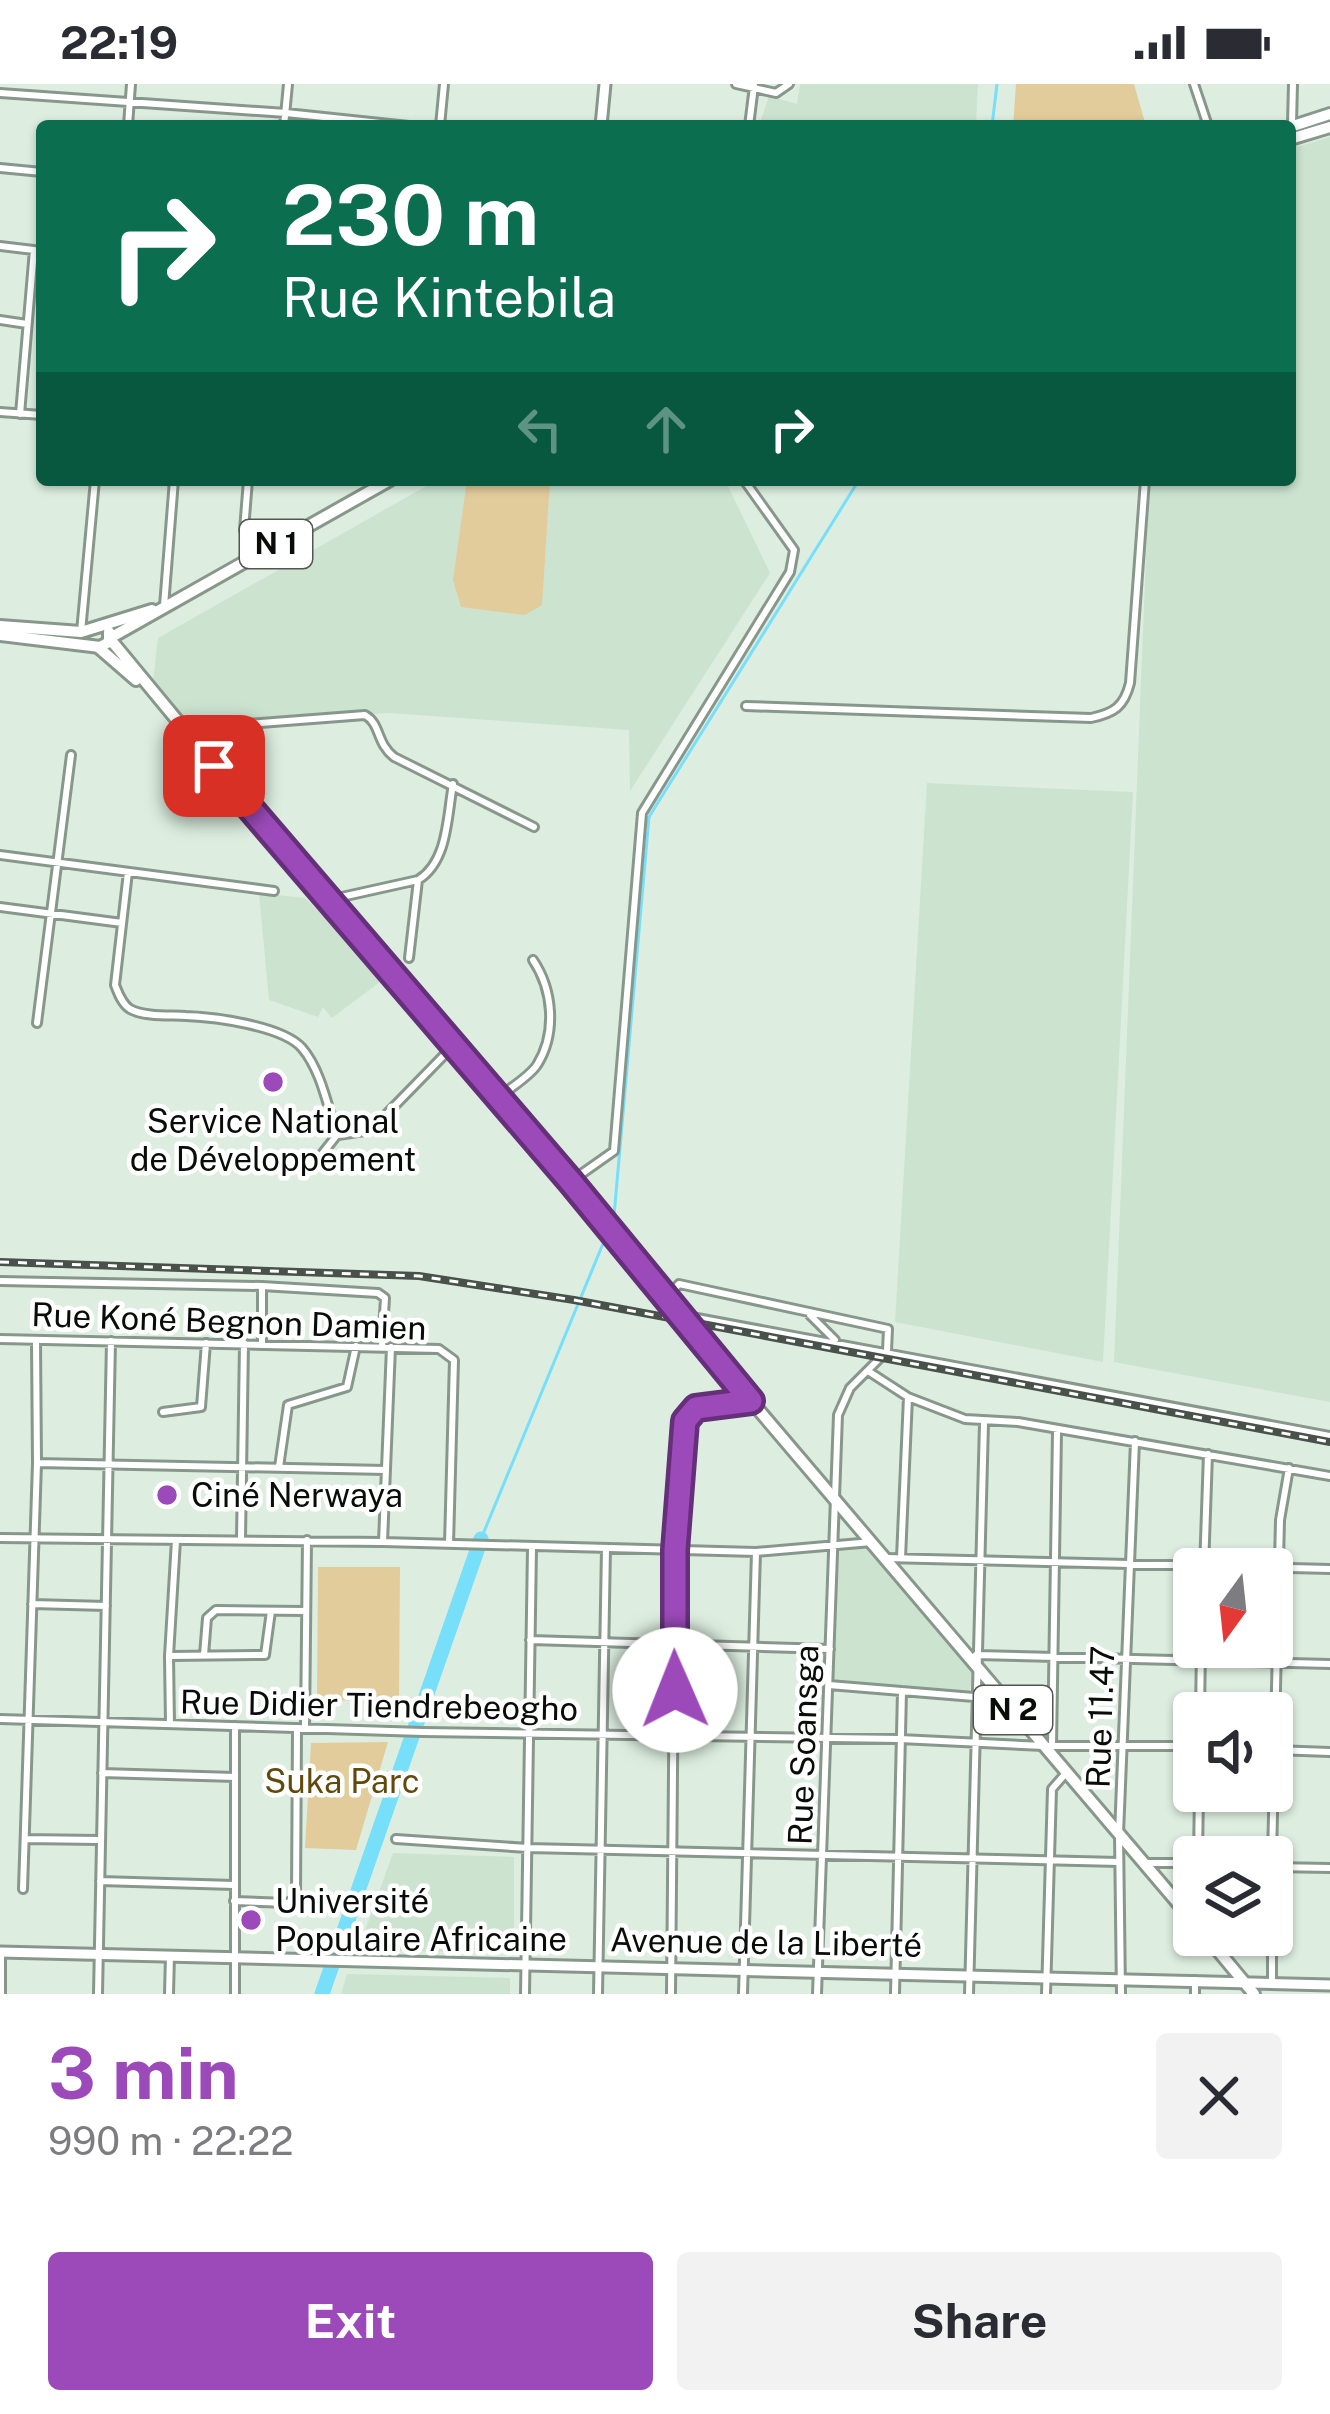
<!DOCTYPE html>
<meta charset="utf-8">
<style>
:root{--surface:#fff;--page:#f2f2f3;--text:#2b2b33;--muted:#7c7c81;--accent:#9c4aba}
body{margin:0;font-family:"Public Sans",sans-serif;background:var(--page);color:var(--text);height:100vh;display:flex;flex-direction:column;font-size:45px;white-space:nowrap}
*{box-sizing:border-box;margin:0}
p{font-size:39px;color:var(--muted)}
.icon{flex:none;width:66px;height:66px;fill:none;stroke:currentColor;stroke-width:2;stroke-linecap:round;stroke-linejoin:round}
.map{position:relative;height:1910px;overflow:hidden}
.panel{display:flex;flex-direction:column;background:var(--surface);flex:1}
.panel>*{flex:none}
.top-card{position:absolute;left:36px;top:36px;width:1260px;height:366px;border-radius:12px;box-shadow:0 3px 9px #0004;background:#0b6e4f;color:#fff;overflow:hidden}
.needle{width:78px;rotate:195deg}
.controls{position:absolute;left:1173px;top:1464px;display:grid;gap:24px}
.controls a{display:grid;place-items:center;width:120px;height:120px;border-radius:12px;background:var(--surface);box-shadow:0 3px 9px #0004;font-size:60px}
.pin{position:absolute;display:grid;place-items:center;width:102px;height:102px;color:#fff;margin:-51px;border-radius:24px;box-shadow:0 6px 18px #0006}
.me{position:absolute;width:132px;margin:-66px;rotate:359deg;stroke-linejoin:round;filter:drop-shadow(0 0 9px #0008)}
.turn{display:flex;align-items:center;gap:42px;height:252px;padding:0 48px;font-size:54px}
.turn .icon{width:156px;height:156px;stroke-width:2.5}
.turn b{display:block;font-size:84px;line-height:102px}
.lanes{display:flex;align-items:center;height:114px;padding:0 48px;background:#0003;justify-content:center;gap:60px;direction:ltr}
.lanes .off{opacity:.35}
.round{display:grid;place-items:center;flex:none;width:126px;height:126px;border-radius:12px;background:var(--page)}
.headline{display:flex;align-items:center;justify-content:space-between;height:204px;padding:0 48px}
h1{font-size:72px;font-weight:700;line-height:90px;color:var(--accent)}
.primary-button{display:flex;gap:24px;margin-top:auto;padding:24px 48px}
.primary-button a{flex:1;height:138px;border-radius:12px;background:var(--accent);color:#fff;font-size:48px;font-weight:700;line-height:138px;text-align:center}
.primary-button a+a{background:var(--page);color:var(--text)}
.status{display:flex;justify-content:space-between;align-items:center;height:84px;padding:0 60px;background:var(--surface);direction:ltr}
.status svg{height:33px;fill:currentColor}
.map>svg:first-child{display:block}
.built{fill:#cce3d0}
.green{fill:#e2cc9c}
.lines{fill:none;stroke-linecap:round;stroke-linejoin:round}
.stream{stroke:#77dffa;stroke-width:3}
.river{stroke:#77dffa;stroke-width:15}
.minor-casing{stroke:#88978b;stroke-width:12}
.tertiary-casing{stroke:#88978b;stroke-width:15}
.secondary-casing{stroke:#88978b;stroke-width:15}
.primary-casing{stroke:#88978b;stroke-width:16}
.trunk-casing{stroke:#88978b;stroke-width:16}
.minor{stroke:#fff;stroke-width:6}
.tertiary{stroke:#fff;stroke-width:9}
.secondary{stroke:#fff;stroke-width:9}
.primary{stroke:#fff;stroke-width:10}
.trunk{stroke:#fff;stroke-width:10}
.rail-casing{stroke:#48514a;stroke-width:8}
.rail{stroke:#fff;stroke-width:3;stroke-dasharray:9;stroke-linecap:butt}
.route-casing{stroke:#653079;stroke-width:30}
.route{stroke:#9c4aba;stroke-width:21}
.poi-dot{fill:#9c4aba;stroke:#fff;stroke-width:4.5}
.labels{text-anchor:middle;stroke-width:9;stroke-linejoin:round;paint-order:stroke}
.shield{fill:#fff;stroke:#525653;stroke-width:3}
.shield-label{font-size:30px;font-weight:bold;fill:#080d09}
.poi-label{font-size:33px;fill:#080d09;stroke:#fff;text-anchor:start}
.street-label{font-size:33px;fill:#080d09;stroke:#fff}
.park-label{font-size:33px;fill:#61490c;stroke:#fff}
</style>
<div class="status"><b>22:19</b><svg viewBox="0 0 49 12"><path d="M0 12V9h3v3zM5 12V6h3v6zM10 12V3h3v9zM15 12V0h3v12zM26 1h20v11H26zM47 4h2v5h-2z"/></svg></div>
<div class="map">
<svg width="1330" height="1910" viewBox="0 0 1330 1910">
<rect width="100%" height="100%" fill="#ddeee0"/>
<path class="built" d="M800 0H978L976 42H759L769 12 797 20Z
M1330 53V1318L1114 1278 1149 396H1290V65Z
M437 396H725L770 489 630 707 629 646 389 629 190 641 153 598 158 554Z
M927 699 1133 708 1103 1278 895 1238Z
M259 809 305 814 385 894 332 934 323 923 318 933 269 916Z
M865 1462 973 1588 969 1611 832 1596 833 1467Z
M393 1769 514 1773V1869L358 1866Z
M347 1890 510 1894V1910H341Z"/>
<path class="green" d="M1016 0H1134L1146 42H1013Z
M467 396H550L542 521 525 531 461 523 453 496Z
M318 1483H400L399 1617 317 1616Z
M388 1658 356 1766 305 1764 311 1659Z"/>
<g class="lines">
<path class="stream" d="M992 42 997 0
M610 1142 614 1132 649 733 859 396
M481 1455 607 1150"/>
<path class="river" d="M322 1910 481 1455"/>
<g class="minor-casing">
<path id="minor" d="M736 0 776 9 789 0
M1194 0 1208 42
M0 9 286 29 409 42
M1292 39 1293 0
M128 42 131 0
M284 42 288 0
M440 42 444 0
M749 42 754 2
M0 84 42 88
M0 162 42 167
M0 236 27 240
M0 328 42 331
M20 330 34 166
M248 396 244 446 257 470
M164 522 174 396
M81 548 95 396
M746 622 1091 634C1114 629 1124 623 1130 599L1145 396
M183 645 365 631C381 640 376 659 394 673L534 743
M0 771 274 807
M128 788 115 901C118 909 122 920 130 925 145 933 169 931 186 932 215 933 283 942 302 964 321 986 328 1024 337 1051L322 1070
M328 816 418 796C448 778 447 733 453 700
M0 823 122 839
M409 874 418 796
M37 939 71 671
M499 1013C510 1004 529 993 537 981 557 949 553 906 533 876
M338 1051 371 1046 454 961
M570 1098 614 1067 642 729 790 488 794 466 744 396
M0 1197 262 1202 378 1209 385 1214 382 1263
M665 1215 679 1200 888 1245 887 1267 850 1304 838 1331 817 1910
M681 1231 1330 1352
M810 1231 835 1256
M0 1255 439 1265 454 1276 449 1460
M262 1259V1202
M868 1287 908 1313 965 1335 1018 1338 1330 1392
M163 1328 201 1323 206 1259
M37 1379 386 1386
M279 1383 288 1321 347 1303 356 1262
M0 1454 383 1458 756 1468 872 1458
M241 1455 244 1259
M383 1458 391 1263
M886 1474 1330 1485
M901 1474 908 1313
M1204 1485 1208 1370
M32 1520 106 1522
M530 1556 830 1565
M204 1571 207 1534 216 1526 306 1527
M976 1571 1330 1580
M170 1572 265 1571 271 1527
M829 1601 974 1613
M1200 1629 1201 1563
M0 1635 423 1648 900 1655 1044 1662H1194
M170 1640 169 1572 176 1456
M235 1642V1910
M305 1644 307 1456
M1052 1662 1057 1348
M1274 1666 1330 1668
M102 1689 235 1693
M25 1755 98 1756
M396 1755 528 1764 1119 1778
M1198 1773 1199 1707
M1272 1773 1280 1436 1289 1384
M1144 1779H1194
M1272 1783 1330 1784
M100 1797 234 1801
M23 1805 37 1379 36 1257
M234 1817 288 1819 296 1813 297 1644
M1272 1851V1899
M1 1910V1868
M98 1910 111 1257
M169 1910 170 1871
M525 1910 532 1464
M598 1910 606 1464
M671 1910 675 1466 683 1348 691 1326 747 1318
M743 1910 756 1468
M895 1910 902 1607
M969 1910 984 1339
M1046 1910 1052 1705 1066 1689
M1121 1910 1119 1750 1135 1357
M1195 1910V1896"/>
</g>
<g class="tertiary-casing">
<path id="tertiary" d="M601 42 605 0"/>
</g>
<g class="secondary-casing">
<path id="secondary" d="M0 1868 1330 1901"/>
</g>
<g class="primary-casing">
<path id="primary" d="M110 555 323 813 499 1013 683 1237 1194 1838
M98 563 136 596
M1205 1851 1254 1910"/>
</g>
<g class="trunk-casing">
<path id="trunk" d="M1290 43 1330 30
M1290 55 1330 43
M0 542 81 548 152 526
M0 551 100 563 109 558V548
M110 554 390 396"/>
</g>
<use href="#minor" class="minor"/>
<use href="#tertiary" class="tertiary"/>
<use href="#secondary" class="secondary"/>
<use href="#primary" class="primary"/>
<use href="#trunk" class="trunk"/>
<g class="rail-casing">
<path id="rail" d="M0 1178 419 1192 574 1216 1330 1358"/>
</g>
<use href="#rail" class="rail"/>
</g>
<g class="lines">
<g class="route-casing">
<path id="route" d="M214 682 571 1098 751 1317 696 1324 685 1337 675 1466V1606"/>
</g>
<use href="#route" class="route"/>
</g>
<g class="poi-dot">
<circle cx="273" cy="998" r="12"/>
<circle cx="167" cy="1411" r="12"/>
<circle cx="251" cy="1836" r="12"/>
</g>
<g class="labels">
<g class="shield">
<rect x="240" y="436" width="72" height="48" rx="9"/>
<rect x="974" y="1602" width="78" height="48" rx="9"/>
</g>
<g class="shield-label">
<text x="276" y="470">N 1</text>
<text x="1013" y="1636">N 2</text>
</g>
<g class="poi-label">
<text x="273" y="1049" text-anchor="middle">Service National<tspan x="273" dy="38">de Développement</tspan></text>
<text x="191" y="1423">Ciné Nerwaya</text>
<text x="275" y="1829">Université<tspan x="275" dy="38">Populaire Africaine</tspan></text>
</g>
<g class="street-label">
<text transform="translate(229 1237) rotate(2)" y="12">Rue Koné Begnon Damien</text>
<text transform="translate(379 1621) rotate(1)" y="12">Rue Didier Tiendrebeogho</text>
<text transform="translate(1100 1633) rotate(-88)" y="12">Rue 11.47</text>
<text transform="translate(803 1661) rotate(-88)" y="12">Rue Soansga</text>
<text transform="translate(766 1858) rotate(1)" y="12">Avenue de la Liberté</text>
</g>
<g class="park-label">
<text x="342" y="1709">Suka Parc</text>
</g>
</g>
</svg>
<div class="controls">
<a><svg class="needle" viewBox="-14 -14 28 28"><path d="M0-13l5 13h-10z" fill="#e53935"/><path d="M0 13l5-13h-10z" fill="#7c7c81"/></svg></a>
<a><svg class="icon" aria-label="sound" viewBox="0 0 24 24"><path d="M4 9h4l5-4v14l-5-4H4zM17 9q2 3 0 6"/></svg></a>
<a><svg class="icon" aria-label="layers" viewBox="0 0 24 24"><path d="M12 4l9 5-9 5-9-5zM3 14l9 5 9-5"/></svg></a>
</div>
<div class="pin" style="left:214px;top:682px;background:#d93025"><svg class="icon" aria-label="arrive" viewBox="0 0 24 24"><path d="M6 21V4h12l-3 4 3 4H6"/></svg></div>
<svg class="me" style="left:675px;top:1606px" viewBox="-20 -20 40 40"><circle r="19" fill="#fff"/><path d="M0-13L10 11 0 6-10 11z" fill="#9c4aba"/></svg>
<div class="top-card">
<div class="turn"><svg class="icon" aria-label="right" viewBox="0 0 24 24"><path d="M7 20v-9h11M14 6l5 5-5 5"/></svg><div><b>230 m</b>Rue Kintebila</div></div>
<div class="lanes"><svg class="icon off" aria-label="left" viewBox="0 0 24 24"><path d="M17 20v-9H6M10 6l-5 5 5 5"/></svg><svg class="icon off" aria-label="ahead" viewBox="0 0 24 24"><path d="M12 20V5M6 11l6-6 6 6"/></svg><svg class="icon" aria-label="right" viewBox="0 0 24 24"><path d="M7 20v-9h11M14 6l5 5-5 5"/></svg></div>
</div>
</div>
<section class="panel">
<div class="headline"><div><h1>3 min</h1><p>990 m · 22:22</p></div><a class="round"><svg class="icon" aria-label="close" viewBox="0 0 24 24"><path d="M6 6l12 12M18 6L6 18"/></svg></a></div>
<div class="primary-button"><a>Exit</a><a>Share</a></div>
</section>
